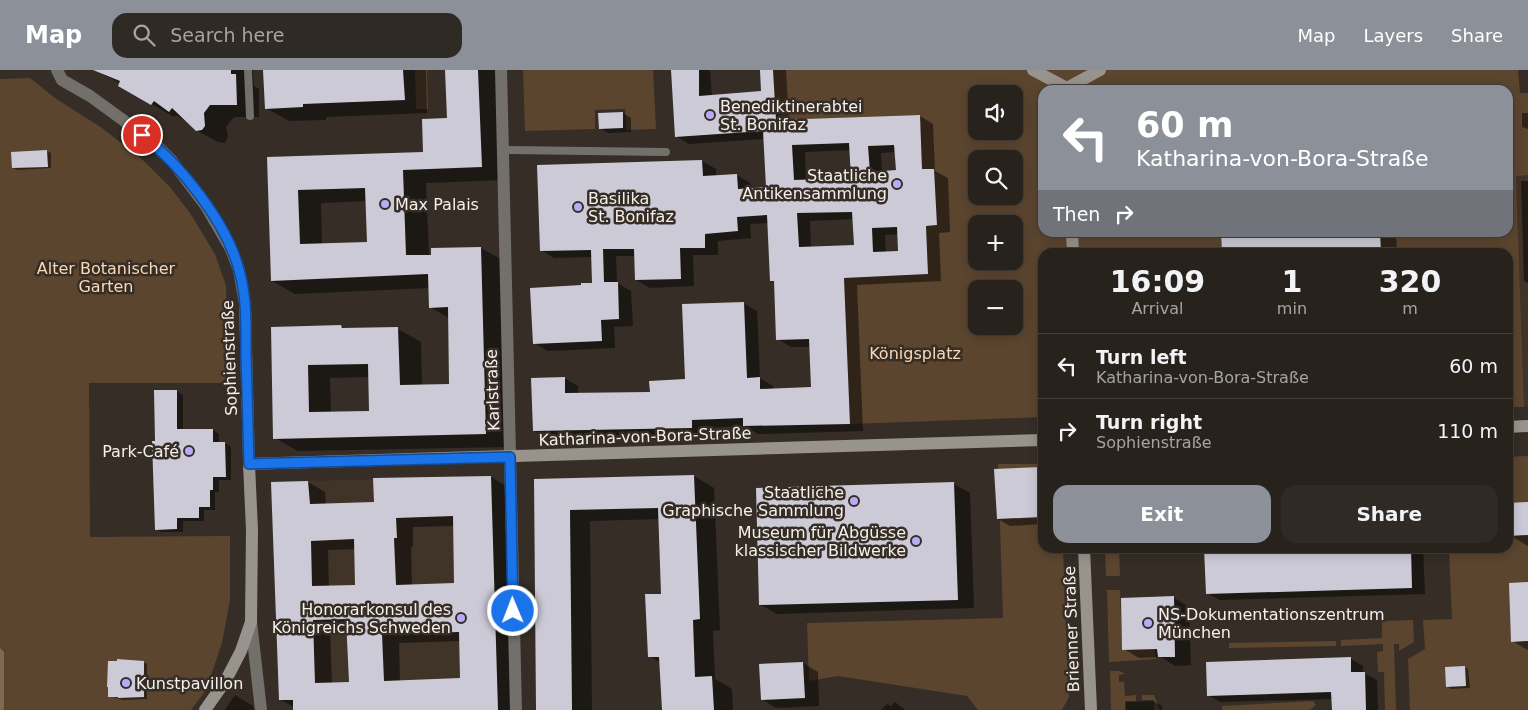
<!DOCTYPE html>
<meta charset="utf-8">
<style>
:root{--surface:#28221c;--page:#302a25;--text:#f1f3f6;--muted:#a5a4a3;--line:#443f3b;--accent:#8c9099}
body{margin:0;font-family:"DejaVu Sans",sans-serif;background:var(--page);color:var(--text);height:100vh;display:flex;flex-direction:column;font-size:19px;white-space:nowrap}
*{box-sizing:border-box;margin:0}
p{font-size:16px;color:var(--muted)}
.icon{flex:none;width:28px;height:28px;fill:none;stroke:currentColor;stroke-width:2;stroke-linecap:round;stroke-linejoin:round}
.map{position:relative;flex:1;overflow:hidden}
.panel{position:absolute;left:1038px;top:178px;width:475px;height:305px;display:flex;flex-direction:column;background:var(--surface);border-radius:15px;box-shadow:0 2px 12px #0003,0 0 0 1px var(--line)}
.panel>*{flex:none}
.banner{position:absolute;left:1038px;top:15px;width:475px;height:152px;border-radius:15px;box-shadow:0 2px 12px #0003,0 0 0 1px var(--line);background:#8c9099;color:#fff;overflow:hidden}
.tools{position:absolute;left:968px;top:15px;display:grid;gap:10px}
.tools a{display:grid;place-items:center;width:55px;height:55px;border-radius:10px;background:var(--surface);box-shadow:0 2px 12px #0003,0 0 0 1px var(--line);font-size:25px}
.pin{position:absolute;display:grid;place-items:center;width:42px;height:42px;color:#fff;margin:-21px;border:2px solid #fff;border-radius:50%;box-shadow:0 1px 5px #0007}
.me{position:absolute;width:55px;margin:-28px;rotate:359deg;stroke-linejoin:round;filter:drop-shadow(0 0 4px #0008)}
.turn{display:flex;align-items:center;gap:18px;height:105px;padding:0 15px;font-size:22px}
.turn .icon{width:65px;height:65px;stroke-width:2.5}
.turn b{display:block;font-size:35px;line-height:42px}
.then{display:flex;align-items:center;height:48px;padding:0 15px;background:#0003;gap:10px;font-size:19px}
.eta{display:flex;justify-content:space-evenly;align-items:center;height:85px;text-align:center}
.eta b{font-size:30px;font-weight:700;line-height:35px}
.primary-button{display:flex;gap:10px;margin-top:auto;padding:10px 15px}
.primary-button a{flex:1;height:58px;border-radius:15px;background:var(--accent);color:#fff;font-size:20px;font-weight:700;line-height:58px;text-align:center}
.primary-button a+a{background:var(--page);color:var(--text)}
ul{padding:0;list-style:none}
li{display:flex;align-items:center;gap:15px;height:65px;padding:0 15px;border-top:1px solid var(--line)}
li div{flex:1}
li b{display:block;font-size:19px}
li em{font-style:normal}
header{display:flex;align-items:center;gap:30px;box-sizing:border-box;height:70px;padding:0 25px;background:var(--accent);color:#fff}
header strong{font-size:24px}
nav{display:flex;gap:28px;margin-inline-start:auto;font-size:18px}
.search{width:350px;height:45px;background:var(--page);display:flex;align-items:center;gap:12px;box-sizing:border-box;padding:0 18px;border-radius:15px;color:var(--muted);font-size:19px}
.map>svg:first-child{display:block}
.built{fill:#403428}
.green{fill:#5b452f;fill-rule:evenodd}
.water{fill:#806951}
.shadow{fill:#0007;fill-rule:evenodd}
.building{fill:#cccad6;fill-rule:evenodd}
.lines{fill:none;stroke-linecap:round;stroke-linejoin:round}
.lane{stroke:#736f6b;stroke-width:8}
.street{stroke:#736f6b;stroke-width:12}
.secondary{stroke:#99938d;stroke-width:12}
.route-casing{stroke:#114b97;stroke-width:12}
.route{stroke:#1a73e8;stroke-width:9}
.poi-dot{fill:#b7abf8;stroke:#352d26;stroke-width:2}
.labels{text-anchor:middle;stroke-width:5;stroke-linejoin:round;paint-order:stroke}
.poi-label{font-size:16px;fill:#f5f0eb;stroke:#352d26;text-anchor:start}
.park-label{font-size:16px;fill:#fbd8b5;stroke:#352d26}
.street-label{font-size:16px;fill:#f5f0eb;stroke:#352d26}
</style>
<header>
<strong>Map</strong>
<div class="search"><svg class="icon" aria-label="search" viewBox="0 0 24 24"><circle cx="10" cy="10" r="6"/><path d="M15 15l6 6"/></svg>Search here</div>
<nav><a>Map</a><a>Layers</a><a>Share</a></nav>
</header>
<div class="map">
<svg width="1528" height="640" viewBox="0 0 1528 640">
<rect width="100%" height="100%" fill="#352d26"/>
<path class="built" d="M1528 23V336L1524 337 1516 105Z
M491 406 498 640 279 630 271 412Z"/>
<path class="green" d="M415 0H427L428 39H416Z
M523 0H653L656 59 626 60 625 39 595 40V59L525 61Z
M773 0H1518L1520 23H1528V105L1516 106 1524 337H1508V182H1042V347L850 354 844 208 928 204 926 156 937 155 934 99H922L920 45 781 50 780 36H775ZM1042 20H1508V162H1042ZM976 24H1014V61H976ZM976 89H1014V126H976ZM976 154H1014V191H976ZM976 219H1014V256H976Z
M30 8 55 28 102 58 144 91 170 117 190 143 215 184 226 216 229 313H89L90 467 230 466V530L222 573 206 620 191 640H0V9Z
M1528 386V640H1410L1408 589 1425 579 1423 550 1452 549 1449 478H1508V387Z
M998 394H1042V478H1063L1069 627 1062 640H978L967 626 838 606 809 611 807 553 1003 548Z
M1105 478H1119L1120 506H1106Z
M1107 520H1120L1122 580 1155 579 1156 589 1109 592Z
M1413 550 1414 572 1399 581V574H1394L1396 640H1385L1384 602H1378L1377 582 1383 581V574L1341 576V570L1382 568V551Z
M1336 571V576L1229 578V573Z
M1110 601C1116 601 1121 600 1125 604L1119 605V612H1124L1125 626 1136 625V631H1125V640H1111Z
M1142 625H1154L1160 640H1154V630H1142Z
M1313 631 1316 635 1310 640H1222V636Z"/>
<path class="water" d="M0 578 4 582V638L3 640H0Z"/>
<path class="shadow" d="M94 0H253L254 16 259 19V47H234L226 57 228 67 225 73 218 72 194 59 187 52 176 45 174 47 119 15 120 13Z
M264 0H426L427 43 326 47V50L289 51 266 38Z
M446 0H500L505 110 426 113 429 186 481 178 504 191 509 377 298 381 275 368 272 259 341 256 347 260 398 259 421 272 422 316H451L449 248 430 237V218L295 224 272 211 269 88 424 83 448 49ZM367 131 369 173 322 175 321 133ZM369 307 370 342 331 343 330 308Z
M672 0H710L712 26 763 23 761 0H786L789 51 920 46 933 54 935 101 948 108 950 162 939 163 941 211 857 215 863 361 758 364 745 356 705 358V365L548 369 534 361 564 308 578 316V324L651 323 686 310 743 233 757 241 760 308 773 316V320L812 318 810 277H791L778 269 775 212 771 210 769 153 750 154 751 168 718 171V185H693L694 216 650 218 636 210 635 186H616L617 213 631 221 633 256 614 257 615 278 548 281 534 273 593 214 592 187 554 188 541 180 538 96 702 91 716 99V107L737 105 750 113 751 119 767 118 765 69 689 74 676 66ZM851 80 852 110 806 111 805 82ZM896 82 897 102H882L881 83ZM854 149 855 176 811 178 810 151ZM899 164V183H886L885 165Z
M623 43 631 48V62L608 63 600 58Z
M1522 43H1528V59L1522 57Z
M47 81 51 83V98L17 100 13 98Z
M1521 111H1528V213L1524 211Z
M1222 162H1396L1397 182H1223Z
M177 321 183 325V360H213L219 364V373H225L231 377V410H219V422H215V440H204V451H183V462H162L156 459V373Z
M1042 398V454L1010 456 998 449 996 400Z
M694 406 714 418 720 560 713 561 715 609 732 619 733 640H663L661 593 649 586 662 525 660 449 590 451 592 640H537L536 410Z
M491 407 508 417 514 640H295V638L280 629 308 412 325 422 326 435 375 434 374 410ZM454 456 455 514 412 516 411 477H413V457ZM355 479 357 516 329 517 328 480ZM330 559H348L350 613 332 614ZM460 571 462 609 400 611 399 573Z
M954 414 970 423 974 538 777 544 761 535Z
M1528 433V476L1509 465 1508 434Z
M1206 478H1423L1425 524 1220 530 1207 523Z
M1528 514V580L1512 571Z
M1173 527 1189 537 1191 595 1175 596 1161 587 1139 588 1124 579Z
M1351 589 1363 596V603L1377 610 1378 640H1333V629L1220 632 1208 625Z
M143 592 147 594V629L123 630 110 626Z
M803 593 818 602 819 636 776 638 762 629Z
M1465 597 1468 599 1470 618 1451 619 1448 617Z
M235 625 253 636 254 640H225Z
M1153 631 1162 636V640H1126V632Z
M895 632 905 640H881L887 634 891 636Z"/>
<path class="building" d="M93 0H231V4H236L237 35H210L204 43 205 56 202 60 196 61 172 38 169 42 154 31 151 35 118 16 120 11Z
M263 0H403L405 30 303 34V37L265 39Z
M445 0H478L482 97 403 100 406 185H431V178L481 177 486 364 273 369 271 257 341 255 342 258 398 257 400 315 449 314 448 237 429 238 428 204 271 211 267 87 423 82 422 49 447 48ZM365 118 367 172 300 174 298 120ZM368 294 369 341 309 342 308 295Z
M671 0H699V26L761 21 760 0H773L776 50 920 45 922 99H934L937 155 926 156 928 204 844 208 850 354 743 356V348L692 350V358L533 361 531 308 565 307V323L650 322 649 311 685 309 682 234 744 232 747 308 760 307V319L811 317 809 269 776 270 774 211H770L767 145 737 147 738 161 705 164V178H680L681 209 635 210 634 179H603L604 212H618L619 249 601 250 602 271 533 274 530 218 581 215V213H592L591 180 540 181 537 95 702 90 703 106 737 104 738 119 766 117 763 61 675 67ZM849 73 851 108 794 110 792 75ZM894 75 896 100 870 102 868 76ZM852 142 854 175 799 177 797 143ZM897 157 898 181 873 182 872 158Z
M623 42V58L599 59 598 43Z
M47 80 48 97 12 98 11 82Z
M1221 162H1380L1381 182H1222Z
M154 320H177V359H213V372H225L226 407H213V420H210V437H199V448H177V459L155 460 152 371H155Z
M1042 397V447L997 449 994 399Z
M694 405 700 549 693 550 695 607 712 606 714 640H662L659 587H648L645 524H661L658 438 570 440 572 640H536L534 409Z
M491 406 498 640H293V630H279L271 412 308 411 310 434 374 432 373 408ZM453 446 454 513 396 515 394 468H397L396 448ZM354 469 355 515 312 516 311 471ZM346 549 349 612 315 613 313 550ZM459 562 460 608 384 611 382 564Z
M954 412 958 530 759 535 756 418Z
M1528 432V465L1508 466V433Z
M1204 478H1411L1412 518 1206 524Z
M1528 512V571L1511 572 1509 513Z
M1174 526 1175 587H1158L1157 579 1122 580 1121 528Z
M1351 587V602H1365L1366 640H1332L1331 622 1207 626 1206 592Z
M117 589 144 591V627L118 628V627H108V617H107L108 591H117Z
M803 592 805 628 761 630 759 594Z
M1465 596 1466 616 1446 617 1445 597Z"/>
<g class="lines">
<path class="lane" d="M248 0 250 46
M503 80 666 82"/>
<path class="street" d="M57 0 62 10 90 26 123 50 158 77 172 91 206 136 231 179 239 200 245 234 249 394
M501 0 516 640
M251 552 261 640"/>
<path class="secondary" d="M1033 0 1067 18
M1067 18 1100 0
M1072 162 1073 182
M1508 357 1528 356
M1084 478 1091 640
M205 640 226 610 241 581 251 552 252 460 249 394 1042 370"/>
</g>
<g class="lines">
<g class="route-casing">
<path id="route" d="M142 65C180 94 227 153 239 200 247 227 246 256 246 283 247 320 248 357 249 394L510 387 513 541"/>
</g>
<use href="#route" class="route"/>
</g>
<g class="poi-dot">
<circle cx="710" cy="45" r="5"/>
<circle cx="897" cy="114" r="5"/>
<circle cx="385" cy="134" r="5"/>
<circle cx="578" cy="137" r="5"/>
<circle cx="189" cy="381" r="5"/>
<circle cx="854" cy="431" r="5"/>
<circle cx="916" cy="471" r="5"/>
<circle cx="461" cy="548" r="5"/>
<circle cx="1148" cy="553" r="5"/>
<circle cx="126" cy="613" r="5"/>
</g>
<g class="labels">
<g class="poi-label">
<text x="720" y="42">Benediktinerabtei<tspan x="720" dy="18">St. Bonifaz</tspan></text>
<text x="887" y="111" text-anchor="end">Staatliche<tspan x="887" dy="18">Antikensammlung</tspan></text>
<text x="588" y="134">Basilika<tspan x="588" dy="18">St. Bonifaz</tspan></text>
<text x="395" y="140">Max Palais</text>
<text x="179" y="387" text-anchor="end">Park-Café</text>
<text x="844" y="428" text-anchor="end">Staatliche<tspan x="844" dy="18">Graphische Sammlung</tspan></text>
<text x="906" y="468" text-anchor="end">Museum für Abgüsse<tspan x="906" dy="18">klassischer Bildwerke</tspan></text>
<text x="451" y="545" text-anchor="end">Honorarkonsul des<tspan x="451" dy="18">Königreichs Schweden</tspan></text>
<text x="1158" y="550">NS-Dokumentationszentrum<tspan x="1158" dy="18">München</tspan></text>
<text x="136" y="619">Kunstpavillon</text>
</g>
<g class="park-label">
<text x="106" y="204">Alter Botanischer<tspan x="106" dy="18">Garten</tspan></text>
<text x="915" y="289">Königsplatz</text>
</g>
<g class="street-label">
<text transform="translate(229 288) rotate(-92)" y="6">Sophienstraße</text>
<text transform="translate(492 320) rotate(-92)" y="6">Karlstraße</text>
<text transform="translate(645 366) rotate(-2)" y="6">Katharina-von-Bora-Straße</text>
<text transform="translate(1071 559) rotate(-92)" y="6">Brienner Straße</text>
</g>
</g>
</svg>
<div class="tools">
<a><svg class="icon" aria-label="sound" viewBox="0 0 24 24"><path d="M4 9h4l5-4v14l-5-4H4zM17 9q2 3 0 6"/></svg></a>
<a><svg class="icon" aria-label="search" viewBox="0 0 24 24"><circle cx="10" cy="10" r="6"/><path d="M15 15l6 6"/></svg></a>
<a>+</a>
<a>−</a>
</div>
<div class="pin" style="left:142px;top:65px;background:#d93025"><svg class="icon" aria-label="arrive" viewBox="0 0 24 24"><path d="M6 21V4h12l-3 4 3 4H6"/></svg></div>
<svg class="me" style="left:513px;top:541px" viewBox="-20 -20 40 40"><circle r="17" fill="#1a73e8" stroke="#fff" stroke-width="3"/><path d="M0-11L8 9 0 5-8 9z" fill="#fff"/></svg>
<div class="banner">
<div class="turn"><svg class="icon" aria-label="left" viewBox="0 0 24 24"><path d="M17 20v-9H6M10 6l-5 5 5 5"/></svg><div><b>60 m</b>Katharina-von-Bora-Straße</div></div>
<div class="then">Then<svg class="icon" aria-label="right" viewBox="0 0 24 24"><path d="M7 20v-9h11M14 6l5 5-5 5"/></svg></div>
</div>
<section class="panel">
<div class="eta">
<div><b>16:09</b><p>Arrival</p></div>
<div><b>1</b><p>min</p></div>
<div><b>320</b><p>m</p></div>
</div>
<ul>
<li><svg class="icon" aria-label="left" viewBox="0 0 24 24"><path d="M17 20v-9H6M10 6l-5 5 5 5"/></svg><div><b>Turn left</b><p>Katharina-von-Bora-Straße</p></div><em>60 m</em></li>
<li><svg class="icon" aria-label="right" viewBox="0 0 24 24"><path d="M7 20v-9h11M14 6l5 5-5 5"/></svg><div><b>Turn right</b><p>Sophienstraße</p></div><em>110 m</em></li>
</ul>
<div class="primary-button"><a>Exit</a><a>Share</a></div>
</section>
</div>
